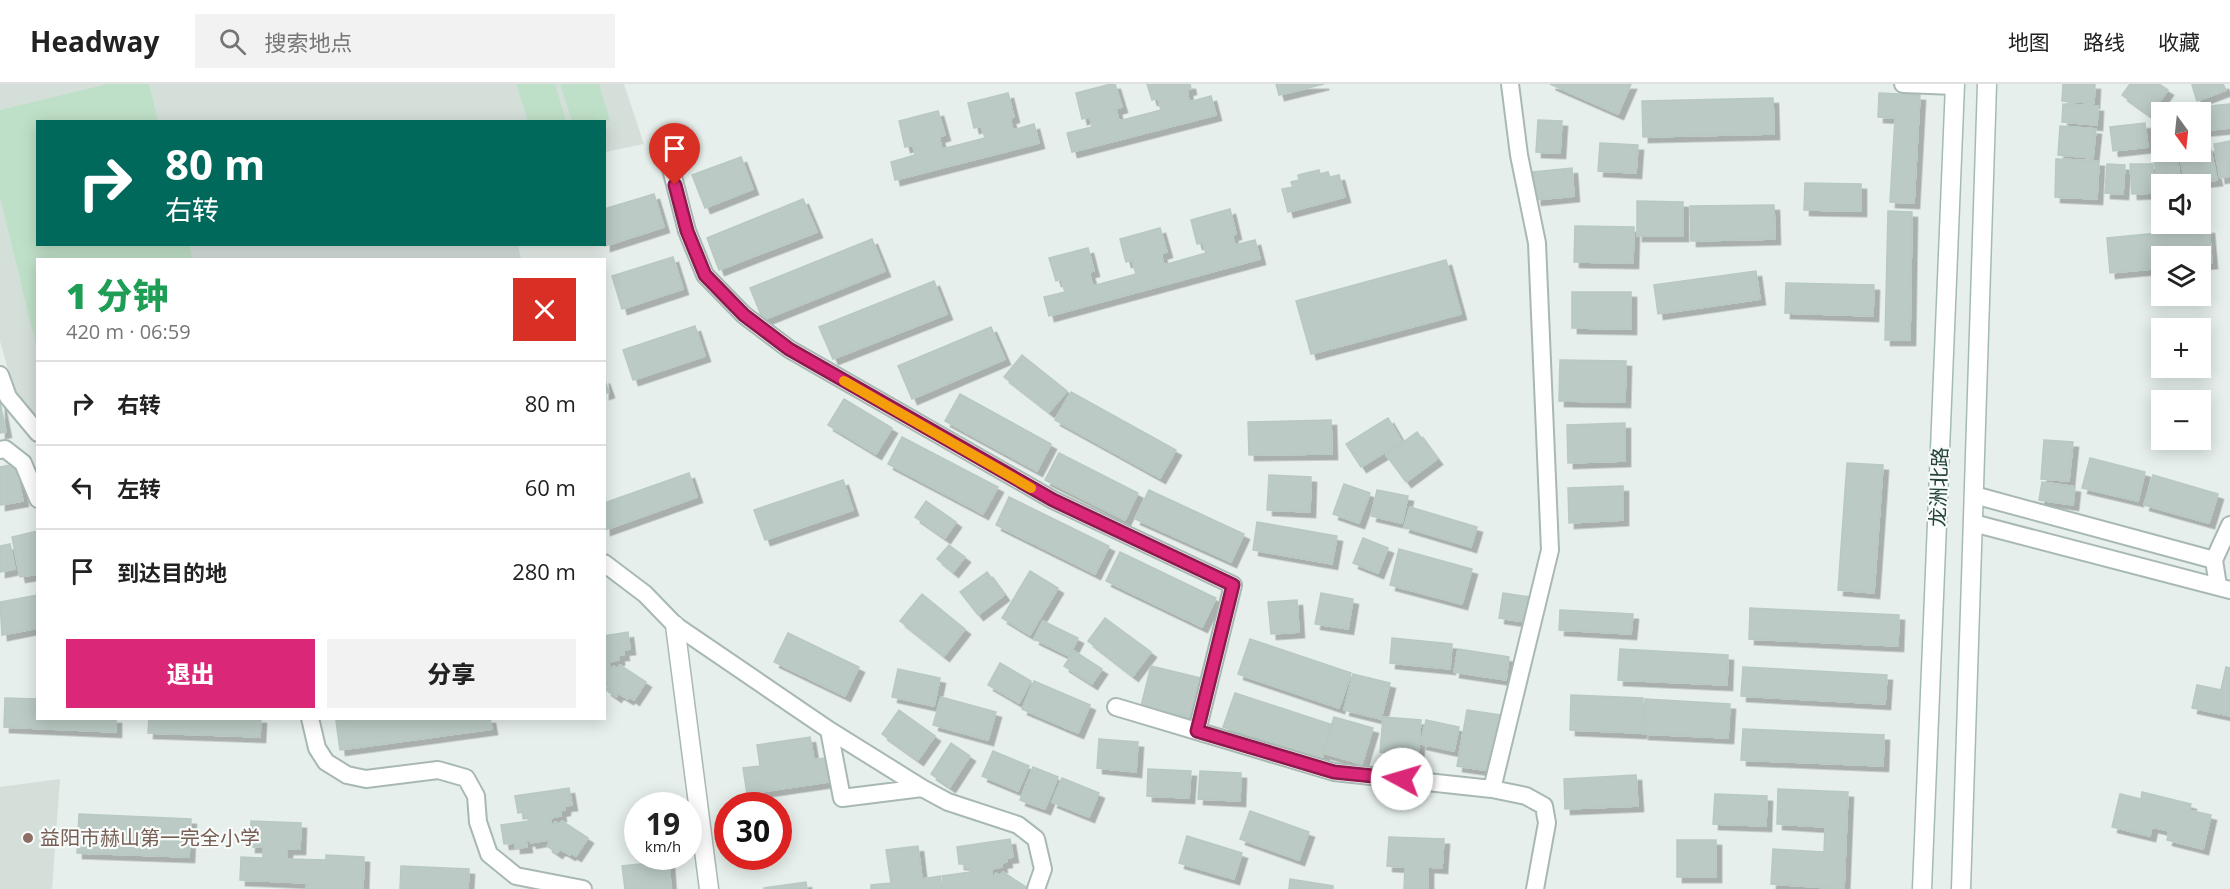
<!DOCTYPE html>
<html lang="zh">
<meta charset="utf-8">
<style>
:root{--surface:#fff;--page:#f2f2f2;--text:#222;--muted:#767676;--line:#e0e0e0;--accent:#db2777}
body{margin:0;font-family:"Open Sans","Noto Sans SC",sans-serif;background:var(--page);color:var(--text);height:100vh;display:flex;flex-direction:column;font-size:22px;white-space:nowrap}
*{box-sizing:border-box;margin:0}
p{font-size:20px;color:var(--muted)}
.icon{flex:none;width:33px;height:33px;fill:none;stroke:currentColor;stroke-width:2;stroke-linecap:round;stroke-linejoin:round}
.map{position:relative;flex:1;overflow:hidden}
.side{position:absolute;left:36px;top:174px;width:570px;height:462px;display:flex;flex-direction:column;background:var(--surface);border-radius:0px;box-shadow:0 3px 15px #0003}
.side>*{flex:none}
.top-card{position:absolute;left:36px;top:36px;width:570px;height:126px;border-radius:0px;box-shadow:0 3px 15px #0003;background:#00695c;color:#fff;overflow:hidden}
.needle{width:39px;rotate:165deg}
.fabs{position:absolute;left:2151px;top:18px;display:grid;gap:12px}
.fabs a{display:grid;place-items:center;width:60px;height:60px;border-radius:0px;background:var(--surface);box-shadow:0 3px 15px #0003;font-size:30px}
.speed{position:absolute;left:624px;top:708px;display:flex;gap:12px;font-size:30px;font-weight:700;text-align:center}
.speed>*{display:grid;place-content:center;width:78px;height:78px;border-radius:50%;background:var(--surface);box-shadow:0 3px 15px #0003;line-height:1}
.speed small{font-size:15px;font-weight:400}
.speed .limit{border:9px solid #d22;background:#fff;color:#111}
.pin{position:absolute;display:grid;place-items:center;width:51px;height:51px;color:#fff;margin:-62px -26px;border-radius:50% 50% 50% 0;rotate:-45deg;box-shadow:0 0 6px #0007}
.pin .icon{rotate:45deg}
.me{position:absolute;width:66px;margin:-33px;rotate:276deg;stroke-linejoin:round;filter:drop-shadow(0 0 4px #0008)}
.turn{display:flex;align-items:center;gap:21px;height:126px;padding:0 30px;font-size:27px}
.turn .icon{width:78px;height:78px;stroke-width:2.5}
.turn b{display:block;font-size:42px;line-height:51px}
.round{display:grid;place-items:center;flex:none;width:63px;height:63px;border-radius:0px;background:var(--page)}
.summary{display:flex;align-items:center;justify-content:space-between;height:102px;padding:0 30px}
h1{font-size:36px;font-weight:800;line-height:45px;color:#1e9e55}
.button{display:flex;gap:12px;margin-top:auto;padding:12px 30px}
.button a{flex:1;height:69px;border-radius:0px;background:var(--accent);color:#fff;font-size:24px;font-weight:800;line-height:69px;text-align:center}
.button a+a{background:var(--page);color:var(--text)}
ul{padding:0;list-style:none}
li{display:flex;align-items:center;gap:18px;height:84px;padding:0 30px;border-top:2px solid var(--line)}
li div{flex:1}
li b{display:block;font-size:22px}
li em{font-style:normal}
header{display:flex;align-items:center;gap:36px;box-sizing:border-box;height:84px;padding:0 30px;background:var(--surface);border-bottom:2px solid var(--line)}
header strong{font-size:28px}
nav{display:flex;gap:33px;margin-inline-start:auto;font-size:21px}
.search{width:420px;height:54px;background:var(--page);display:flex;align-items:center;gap:15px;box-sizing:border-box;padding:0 21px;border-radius:0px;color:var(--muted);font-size:22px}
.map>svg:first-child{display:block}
.built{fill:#d4dfda}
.green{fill:#bfe0c8}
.building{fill:#bbcac4;stroke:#b8c9c2;stroke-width:1.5;filter:url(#shadow)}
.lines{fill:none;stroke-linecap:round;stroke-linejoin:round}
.minor-casing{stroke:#a8b8b2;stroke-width:20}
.tertiary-casing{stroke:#a8b8b2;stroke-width:21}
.secondary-casing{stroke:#a4bbb3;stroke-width:21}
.minor{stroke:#fff;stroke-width:16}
.tertiary{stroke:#fff;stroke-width:18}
.secondary{stroke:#fff;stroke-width:18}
.route-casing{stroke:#8e194d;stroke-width:15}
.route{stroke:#db2777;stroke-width:10}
.slow{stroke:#f59e0b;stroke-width:10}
.education-dot{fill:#8d6e63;stroke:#f7fbf9;stroke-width:2}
.labels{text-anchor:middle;stroke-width:4.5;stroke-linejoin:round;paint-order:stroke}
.street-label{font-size:20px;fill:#24423a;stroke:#f7fbf9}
.education-label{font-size:20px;fill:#785e54;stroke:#f7fbf9;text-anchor:start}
</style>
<header>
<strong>Headway</strong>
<div class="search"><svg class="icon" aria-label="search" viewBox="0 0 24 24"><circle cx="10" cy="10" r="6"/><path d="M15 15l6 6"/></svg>搜索地点</div>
<nav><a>地图</a><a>路线</a><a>收藏</a></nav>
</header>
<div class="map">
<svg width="2230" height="805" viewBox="0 0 2230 805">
<defs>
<filter id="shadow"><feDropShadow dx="5.5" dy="5.5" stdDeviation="0" flood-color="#0004"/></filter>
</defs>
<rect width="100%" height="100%" fill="#e6efeb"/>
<path class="built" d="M0 0H624L644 60 605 68 604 38H38V160H518L521 175 38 176 37 339 17 317 0 257Z
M60 695 52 805H0V703Z"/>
<path class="green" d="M107 0H149L158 37 38 38V160L189 161 192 175 38 176 37 265 0 113V26Z
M516 0H555L566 37H528Z
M560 0H599L610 37 605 38 572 37Z"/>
<path class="building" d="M1111 0H1115L1122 23 1116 25 1119 37 1161 26 1158 14 1152 16 1147 0H1190L1191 5 1187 6 1189 18 1211 12 1216 31 1072 68 1067 49 1092 43 1090 33 1082 35 1076 9Z
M1276 0H1324L1279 11Z
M1550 0H1631L1618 30Z
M2063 0H2095L2094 19 2062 17Z
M2130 0H2159L2168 6 2150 31 2122 11Z
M2195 0H2223L2226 6 2197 17 2192 1Z
M1008 9 1014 33 1010 34 1013 46 1034 40 1039 59 895 96 891 78 915 71 913 61 905 63 899 37 938 27 945 51 939 53 942 65 985 54 981 42 974 44 968 19Z
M1879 9 1920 11 1914 119 1890 118 1895 34 1878 33Z
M1773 14 1774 50 1643 53 1642 17Z
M2063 20 2098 22 2097 41 2062 38Z
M2230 20V44L2200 47V28H2162V43L2160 27Z
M1538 36 1562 37 1560 69 1536 68Z
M2145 39 2148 63 2113 67 2110 43Z
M2060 42 2096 45 2093 74 2058 71Z
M2230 57V92L2220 94 2214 60Z
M1600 59 1638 61 1636 89 1598 87Z
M2210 62 2217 96 2186 100 2179 69 2200 68V64Z
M2177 72 2181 100H2162V106H2159L2154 75Z
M741 73 753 105 705 124 692 91Z
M2056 75 2099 77 2097 115 2055 113Z
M2107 80 2125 81 2123 110 2105 109Z
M2130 80H2153L2154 109 2132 110Z
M1572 84 1574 112 1536 116 1533 88Z
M1319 86 1320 90 1328 88 1330 93 1339 91 1345 113 1288 128 1282 105 1293 103 1291 98 1299 96 1298 91Z
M1805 99 1861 100V127L1804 126Z
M654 110 664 143 605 162 604 125Z
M803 115 817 148 719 186 707 154Z
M1637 117 1683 118V152H1637Z
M1774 121 1775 155 1691 157 1690 122Z
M1230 125 1236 150 1232 151 1235 161 1255 156 1260 175 1049 232 1044 213 1065 208 1061 195 1056 197 1049 174 1088 164 1094 187 1089 188 1093 202 1136 190 1132 176 1126 178 1120 155 1160 144 1167 168 1161 170 1164 181 1206 169 1203 159 1197 160 1191 136Z
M1888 127 1912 128 1910 256H1885Z
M1575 142 1634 143 1633 179 1574 178Z
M2209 144 2212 179 2200 180V172H2162V184L2110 189 2107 154Z
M872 155 885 187 763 236 750 204Z
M673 173 683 205 622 225 612 192Z
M1446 176 1461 230 1311 270 1296 217Z
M1756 187 1760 215 1658 230 1654 201Z
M934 197 947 230 833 275 819 243Z
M1786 199 1874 201 1873 232 1785 229Z
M1572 208H1631V245L1572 244Z
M695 242 705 272 633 296 623 266Z
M991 243 1005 275 912 315 898 282Z
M1022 271 1067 307 1049 328 1004 293Z
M1560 276 1626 277 1625 318 1559 317Z
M604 294 609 308 604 310Z
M1071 308 1176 366 1160 394 1055 336Z
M960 310 1051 360 1037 387 945 337Z
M844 315 892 344 876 370 828 341Z
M0 318 6 348 0 349Z
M1388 334 1402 358 1361 383 1346 360Z
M1331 336 1332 370 1249 371 1248 338Z
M1625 339V377L1568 379 1567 341Z
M1417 348 1437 375 1406 398 1386 371Z
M902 353 998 403 983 430 888 380Z
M2044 356 2073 358 2069 397 2041 395Z
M1059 369 1138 409 1125 436 1045 396Z
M2090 374 2145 388 2138 417 2082 404Z
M1847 379 1883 381 1874 509 1838 506Z
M15 380 23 417 0 421V383Z
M689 389 697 413 605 446 604 419Z
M1269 391 1311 393 1310 428 1267 426Z
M2153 391 2218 410 2209 439 2144 421Z
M843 396 853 426 765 456 754 426Z
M2042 398 2075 403 2073 421 2039 416Z
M1344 400 1370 409 1359 439 1333 430Z
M1623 402V436L1569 439 1568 404Z
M1149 406 1244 450 1231 478 1135 435Z
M1377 406 1408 412 1402 439 1371 432Z
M1009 413 1109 462 1095 490 996 441Z
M926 417 956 438 945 454 915 433Z
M1410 423 1477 443 1471 463 1404 443Z
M1257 438 1337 452 1332 480 1253 466Z
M38 447V490L20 493 12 453Z
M1363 454 1388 464 1378 489 1353 479Z
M10 460 15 485 0 488V462Z
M949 461 965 473 953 488 937 475Z
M1399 465 1472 485 1462 520 1390 501Z
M1120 468 1216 514 1202 543 1106 497Z
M1030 487 1058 504 1030 551 1002 534Z
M987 488 1004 511 978 531 960 508Z
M1321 509 1353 515 1348 545 1315 540Z
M1503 509 1530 513 1526 538 1499 534Z
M922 510 965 545 944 572 900 537Z
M38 511V544L2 551 0 518Z
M1297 516 1299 548 1271 550 1268 518Z
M1750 524 1899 531 1898 562 1749 555Z
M1560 526 1633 530 1631 550 1559 546Z
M1105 534 1151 568 1133 592 1088 557Z
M1043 537 1078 554 1069 572 1034 555Z
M628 548 630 565 623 566 624 571H619V576L609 578 610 587 614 582 617 585 620 581 646 598 634 616 630 613 628 615 618 609 616 613 606 606 608 602 604 601V552Z
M788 549 859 583 845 612 774 578Z
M1392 554 1452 560 1450 585 1390 579Z
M1250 555 1351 589 1339 624 1238 590Z
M1458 565 1509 573 1506 596 1454 588Z
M1620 565 1728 571 1727 601 1618 596Z
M1074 567 1102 585 1092 600 1064 582Z
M1000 579 1031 597 1019 619 988 601Z
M1151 582 1205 595 1195 635 1141 622Z
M1743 583 1887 591 1885 620 1741 612Z
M2226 583 2230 584V632L2192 624 2197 601 2221 606Z
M898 585 940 594 934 622 892 613Z
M1353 590 1390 599 1381 635 1344 626Z
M1034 597 1090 621 1078 649 1022 625Z
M1235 609 1333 641 1322 675 1223 643Z
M1571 611 1643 614 1641 649 1570 646Z
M941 613 996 628 988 656 933 641Z
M5 614 38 615V634H116V648L4 643Z
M1645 615 1730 620 1728 654 1643 650Z
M899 626 935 652 918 676 882 650Z
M1467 626 1500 631 1490 687 1457 682Z
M1334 633 1373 644 1362 680 1323 669Z
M1383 633 1421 636 1418 671 1380 668Z
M149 634H261L260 653 148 649Z
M352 634H490L492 645 340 666 336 637Z
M1426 636 1459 643 1454 667 1421 660Z
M1743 645 1884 651 1883 682 1741 676Z
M810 653 814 676 831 673 834 697 747 710 743 684 760 682 757 661Z
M1099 655 1138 658 1136 688 1097 684Z
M951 659 970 672 950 703 931 690Z
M993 667 1029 682 1018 707 982 692Z
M1033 683 1058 693 1045 725 1020 716Z
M1148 685 1191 687 1189 714 1147 712Z
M1200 687 1241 689 1240 717 1198 715Z
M1636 691 1638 722 1565 725 1564 695Z
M1062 694 1099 709 1089 733 1052 718Z
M569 704 572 721 565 722V726L560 727 561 732 550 734 552 743 555 738 559 740 562 737 588 754 576 772 571 769 570 771 560 765 557 769 547 762 550 758 547 756 531 759 530 756 526 757 527 763 515 764V759L504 760 501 741 529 737V732L523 733V728L518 729 515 712Z
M1778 705 1848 708 1844 805 1771 800 1773 765 1824 768 1825 743 1777 740Z
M2142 708 2191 720 2189 726 2211 731 2203 765 2167 756 2169 747 2152 743 2150 752 2112 743 2120 710 2141 715Z
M1715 710 1767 712 1766 742 1713 740Z
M1250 727 1309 748 1299 776 1240 755Z
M79 730 191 735 189 773 77 769Z
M251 737 301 739 300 765H287V775L326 776V771L364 773 363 805H306L307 799 240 796 241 773 263 774V763H250Z
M1187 752 1242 769 1234 795 1179 779Z
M1389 753 1444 755 1442 784 1428 783V805H1404L1405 783 1387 782Z
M1010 755 1013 773 1006 774 1007 778 1001 779 1002 783 991 785 993 794 996 789 1000 792 1003 788 1029 805H944L942 792 971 788 970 783 965 784 964 780H959L957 763Z
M1677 756H1716V793H1677Z
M918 762 922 795 940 792 942 805H871V801L891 799 886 766Z
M669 777 671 805H625L622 782Z
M401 782 469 785 468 805H400Z
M1290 795 1333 802V805H1289Z
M806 798 807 805H764V804Z"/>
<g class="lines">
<g class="minor-casing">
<path id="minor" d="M1510 0 1519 71 1537 159 1550 466 1492 705 1526 712 1544 722 1547 739 1535 805
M1903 0 1955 2
M669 77 687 147 705 191 744 231 789 265 1053 416 1233 501 1197 647
M0 291 8 313 38 349
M0 366 5 365 23 379 38 415
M1974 411 2214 476
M1973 439 2230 506
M604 479 645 510 675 541 829 646 842 714 922 704 948 718 1018 741 1036 755 1043 785 1036 805
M2218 502 2214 476 2230 441
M1116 623 1334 688 1492 705
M310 634 317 664 326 678 347 691 366 695 438 686 466 694 476 712 478 738 489 770 516 792 583 805
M829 646 922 704"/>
</g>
<g class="tertiary-casing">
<path id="tertiary" d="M675 541 709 805"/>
</g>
<g class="secondary-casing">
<path id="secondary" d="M1922 805 1955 0
M1961 805 1987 0"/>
</g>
<use href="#minor" class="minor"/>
<use href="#tertiary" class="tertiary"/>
<use href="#secondary" class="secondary"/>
</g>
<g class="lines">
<g class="route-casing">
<path id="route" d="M675 101 687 147 705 191 744 231 789 265 1053 416 1233 501 1197 647 1334 688 1402 695"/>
</g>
<use href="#route" class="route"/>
<path class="slow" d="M844 297 1031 404"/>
</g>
<circle class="education-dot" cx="28" cy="754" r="6"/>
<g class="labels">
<g class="street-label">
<text transform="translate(1939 403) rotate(-88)" y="7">龙洲北路</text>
</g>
<g class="education-label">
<text x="40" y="761">益阳市赫山第一完全小学</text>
</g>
</g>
</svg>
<div class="fabs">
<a><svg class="needle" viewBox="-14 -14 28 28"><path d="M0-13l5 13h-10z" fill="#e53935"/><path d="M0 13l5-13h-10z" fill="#767676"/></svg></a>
<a><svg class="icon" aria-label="sound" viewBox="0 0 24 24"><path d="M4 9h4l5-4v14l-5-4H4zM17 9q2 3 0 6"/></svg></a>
<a><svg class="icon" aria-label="layers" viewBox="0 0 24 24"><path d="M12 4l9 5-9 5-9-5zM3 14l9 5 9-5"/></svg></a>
<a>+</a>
<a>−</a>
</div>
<div class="speed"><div>19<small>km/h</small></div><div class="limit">30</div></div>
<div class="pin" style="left:675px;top:101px;background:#d93025"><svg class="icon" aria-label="arrive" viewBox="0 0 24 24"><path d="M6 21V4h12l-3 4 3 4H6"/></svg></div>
<svg class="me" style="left:1402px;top:695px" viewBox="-20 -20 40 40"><circle r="19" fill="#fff"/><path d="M0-13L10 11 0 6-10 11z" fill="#db2777"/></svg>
<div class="top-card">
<div class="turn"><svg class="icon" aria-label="right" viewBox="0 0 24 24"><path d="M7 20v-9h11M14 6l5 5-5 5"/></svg><div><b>80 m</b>右转</div></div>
</div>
<section class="side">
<div class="summary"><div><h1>1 分钟</h1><p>420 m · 06:59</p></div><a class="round" style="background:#d93025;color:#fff"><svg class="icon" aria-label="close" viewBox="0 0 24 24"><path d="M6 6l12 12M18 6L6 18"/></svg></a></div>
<ul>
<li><svg class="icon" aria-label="right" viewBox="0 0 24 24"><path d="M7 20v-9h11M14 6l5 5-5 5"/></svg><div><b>右转</b></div><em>80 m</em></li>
<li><svg class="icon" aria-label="left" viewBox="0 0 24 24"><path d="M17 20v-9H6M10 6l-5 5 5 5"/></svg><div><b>左转</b></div><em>60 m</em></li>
<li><svg class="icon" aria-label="arrive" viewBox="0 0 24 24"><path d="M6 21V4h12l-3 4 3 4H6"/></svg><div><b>到达目的地</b></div><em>280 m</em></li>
</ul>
<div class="button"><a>退出</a><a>分享</a></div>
</section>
</div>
